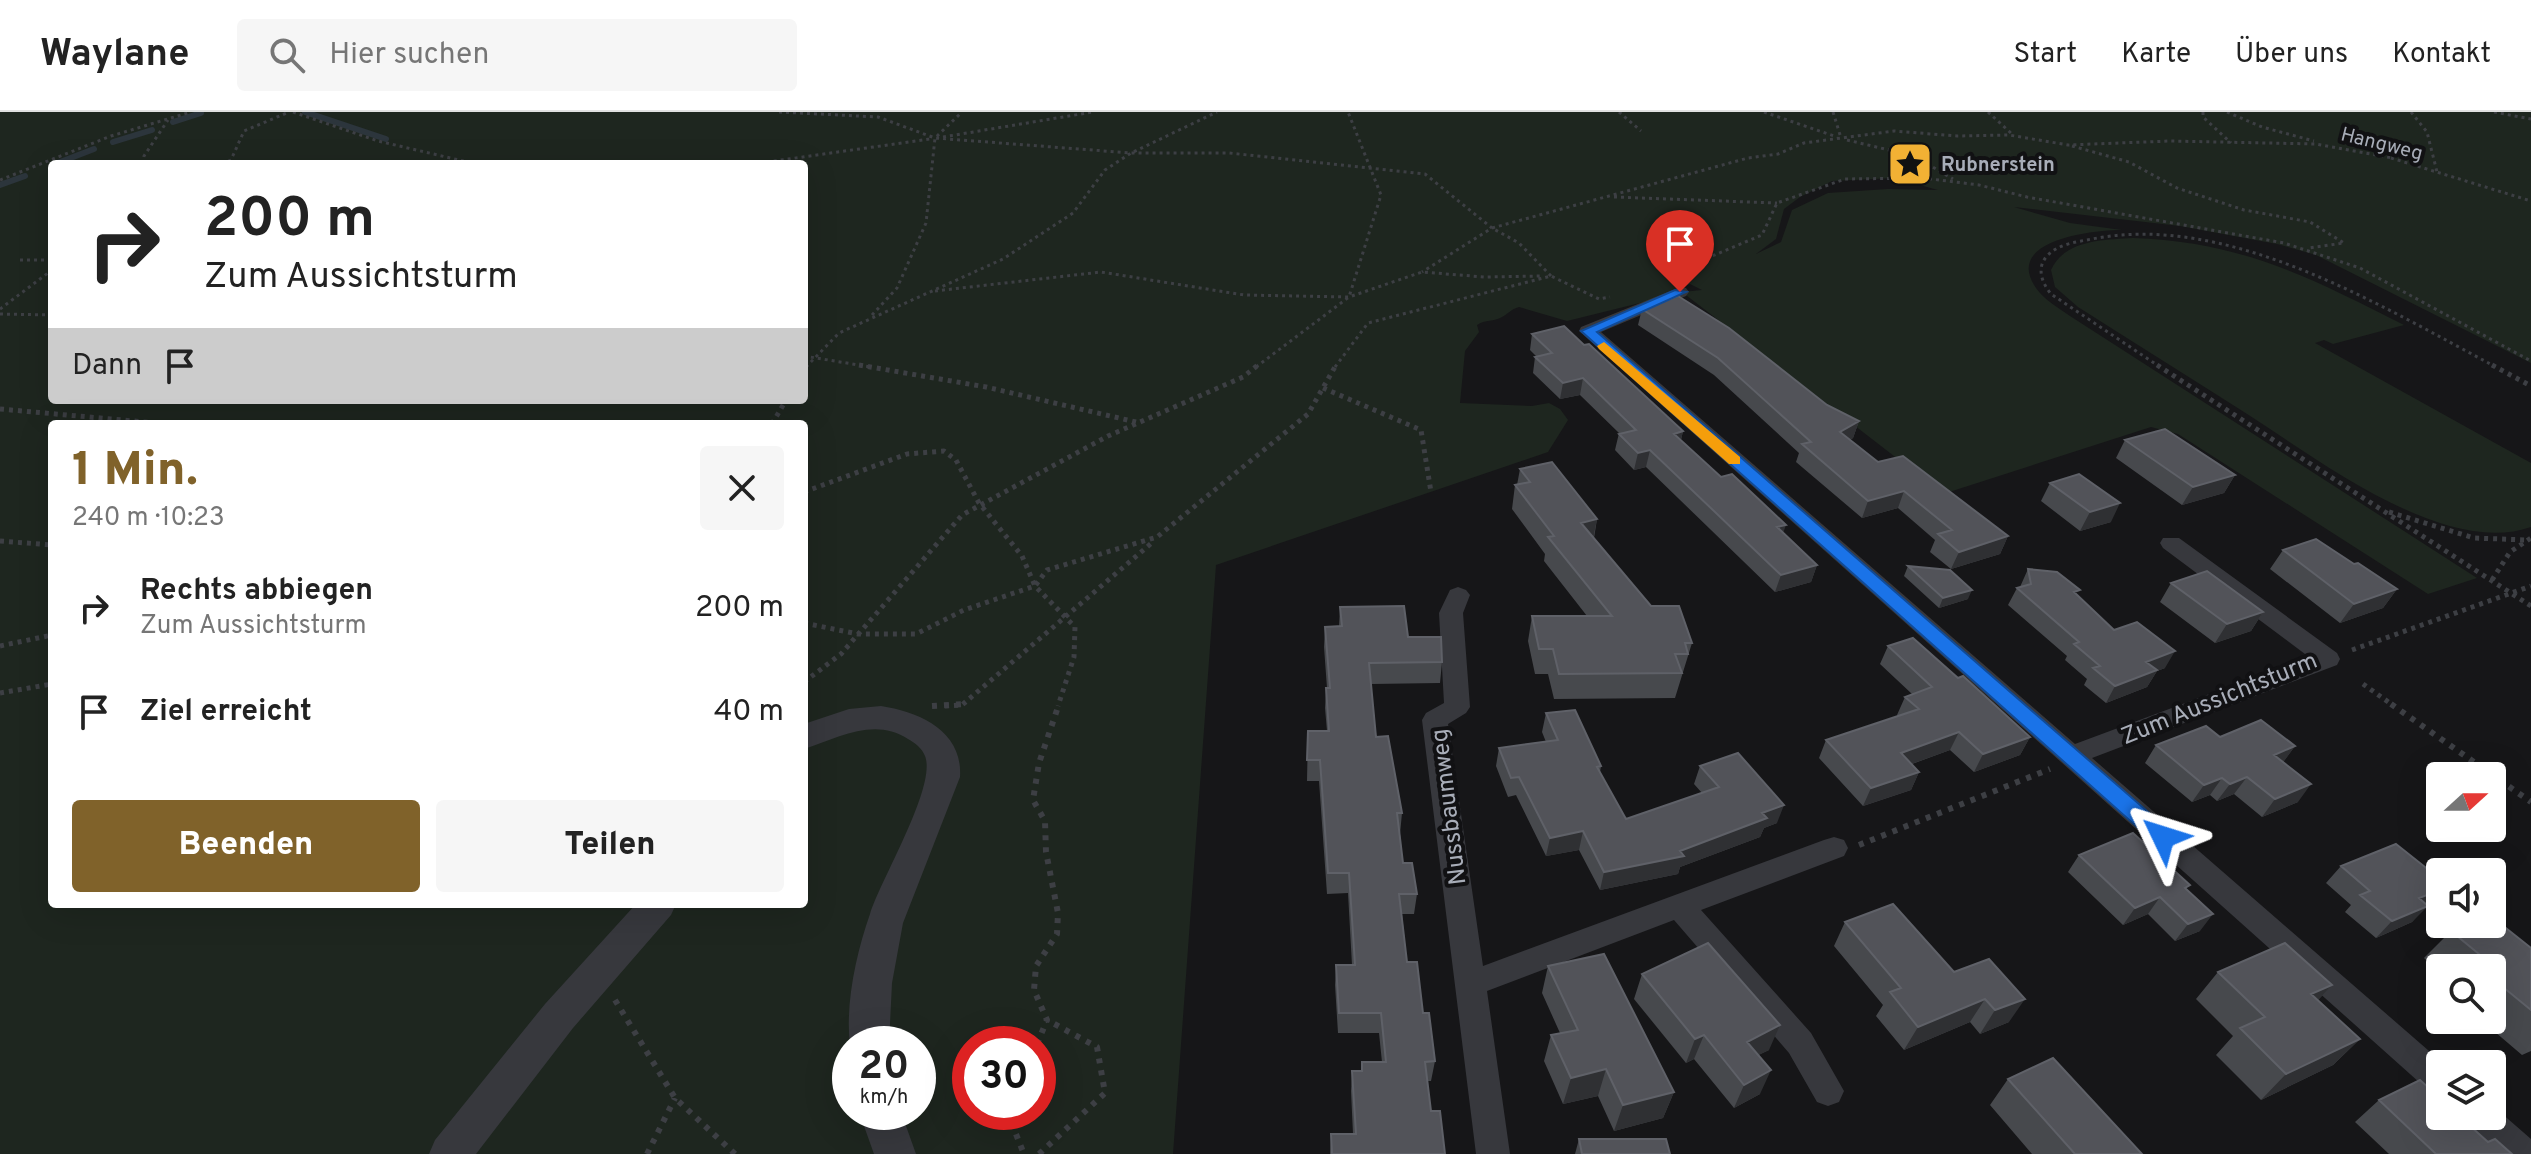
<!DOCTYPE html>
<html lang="de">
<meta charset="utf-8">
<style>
:root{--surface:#fff;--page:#f6f6f6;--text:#222;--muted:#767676;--line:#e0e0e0;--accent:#80622a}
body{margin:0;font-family:Overpass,sans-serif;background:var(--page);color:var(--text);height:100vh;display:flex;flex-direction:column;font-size:30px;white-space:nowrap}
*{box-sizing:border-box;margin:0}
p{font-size:26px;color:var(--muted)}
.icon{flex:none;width:44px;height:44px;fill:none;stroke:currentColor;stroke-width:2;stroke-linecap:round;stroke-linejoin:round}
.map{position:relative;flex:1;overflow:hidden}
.panel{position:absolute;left:48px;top:308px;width:760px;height:488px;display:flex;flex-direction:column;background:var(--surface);border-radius:8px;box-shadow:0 8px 32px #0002}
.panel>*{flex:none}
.hud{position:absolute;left:48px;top:48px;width:760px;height:244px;border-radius:8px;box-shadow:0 8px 32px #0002;background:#fff;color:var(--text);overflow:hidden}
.needle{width:52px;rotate:69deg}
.tools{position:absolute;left:2426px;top:650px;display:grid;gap:16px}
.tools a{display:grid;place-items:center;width:80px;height:80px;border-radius:8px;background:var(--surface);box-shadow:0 8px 32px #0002;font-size:40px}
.speed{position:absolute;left:832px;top:914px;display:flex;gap:16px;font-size:40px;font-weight:700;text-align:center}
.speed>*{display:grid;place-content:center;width:104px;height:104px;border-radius:50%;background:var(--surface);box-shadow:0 8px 32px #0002;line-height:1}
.speed small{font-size:20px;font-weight:400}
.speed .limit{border:12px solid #d22;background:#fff;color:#111}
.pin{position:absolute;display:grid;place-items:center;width:68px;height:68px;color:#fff;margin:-82px -34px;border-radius:50% 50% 50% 0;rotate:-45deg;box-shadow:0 0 8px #0007}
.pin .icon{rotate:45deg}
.me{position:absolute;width:88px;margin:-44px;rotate:311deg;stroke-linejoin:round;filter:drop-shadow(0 0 6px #0008)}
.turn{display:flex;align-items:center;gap:28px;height:168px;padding:0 24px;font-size:36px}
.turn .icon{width:104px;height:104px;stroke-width:2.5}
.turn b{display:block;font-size:56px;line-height:68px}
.then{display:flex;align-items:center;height:76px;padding:0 24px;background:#0003;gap:16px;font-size:30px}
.round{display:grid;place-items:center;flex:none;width:84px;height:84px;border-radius:8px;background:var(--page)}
.summary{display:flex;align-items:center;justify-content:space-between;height:136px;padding:0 24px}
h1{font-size:48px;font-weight:800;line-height:60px;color:var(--accent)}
.primary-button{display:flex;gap:16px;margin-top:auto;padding:16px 24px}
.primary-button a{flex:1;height:92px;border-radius:8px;background:var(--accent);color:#fff;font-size:32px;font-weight:800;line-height:92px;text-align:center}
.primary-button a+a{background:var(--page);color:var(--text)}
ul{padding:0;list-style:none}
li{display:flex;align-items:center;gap:24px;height:104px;padding:0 24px}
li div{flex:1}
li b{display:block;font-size:30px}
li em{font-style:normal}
header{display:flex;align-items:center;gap:48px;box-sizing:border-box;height:112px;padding:0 40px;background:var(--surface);border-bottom:2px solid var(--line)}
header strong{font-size:38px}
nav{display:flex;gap:44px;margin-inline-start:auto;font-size:28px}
.search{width:560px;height:72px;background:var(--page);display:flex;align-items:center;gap:20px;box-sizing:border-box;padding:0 28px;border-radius:8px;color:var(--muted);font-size:30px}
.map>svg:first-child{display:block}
.green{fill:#1e261f;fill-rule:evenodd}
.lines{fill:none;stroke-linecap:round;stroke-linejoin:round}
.stream{stroke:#2c353c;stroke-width:6}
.path-far2{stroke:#3d3f44;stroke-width:3;stroke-dasharray:3 4;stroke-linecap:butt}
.path-far1{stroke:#3d3f44;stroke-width:5;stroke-dasharray:4 5;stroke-linecap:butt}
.path{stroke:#3d3f44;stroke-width:6;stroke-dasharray:5 7;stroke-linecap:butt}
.minor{fill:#37383d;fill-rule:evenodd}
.tertiary{fill:#37383d;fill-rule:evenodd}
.wall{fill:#47494d}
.shaded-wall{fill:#2f3033}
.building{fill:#525359;stroke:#5f6168;stroke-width:2}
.route{fill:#1a73e8;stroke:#114b97;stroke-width:2}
.slow{fill:#f59e0b}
.labels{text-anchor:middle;stroke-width:8;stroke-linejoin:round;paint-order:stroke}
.far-street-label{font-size:20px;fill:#a8adb8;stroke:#111113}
.far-poi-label{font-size:20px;font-weight:bold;fill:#a8adb8;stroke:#111113;text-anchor:start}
.street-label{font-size:24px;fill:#a8adb8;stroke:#111113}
</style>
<header>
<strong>Waylane</strong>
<div class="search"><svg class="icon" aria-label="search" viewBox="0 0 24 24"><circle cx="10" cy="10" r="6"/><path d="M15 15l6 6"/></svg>Hier suchen</div>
<nav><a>Start</a><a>Karte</a><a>Über uns</a><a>Kontakt</a></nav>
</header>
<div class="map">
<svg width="2531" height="1042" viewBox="0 0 2531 1042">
<rect width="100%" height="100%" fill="#161618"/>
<path class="green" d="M0 0H2531V251L2316 143 2277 132 2180 114 2014 95 2070 111 2122 118C2096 118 2002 127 2036 176 2044 188 2059 196 2070 204L2477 466 2428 482 2178 322 2151 315 1943 382 1682 180 1702 178 1690 172 1652 188 1567 209 1519 195C1511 197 1508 202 1502 205 1494 210 1485 207 1477 213L1479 220 1465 239 1460 291 1532 294 1549 291 1560 297 1568 308 1548 340 1216 453 1173 1042H0ZM52 52H804V288H52ZM1894 66 1938 78 1888 77 1828 81 1792 98 1781 130 1756 142 1776 127 1784 97 1800 85 1832 69ZM52 312H804V792H52ZM850 932H918V1000H850ZM970 932H1038V1000H970Z
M2133 126C2243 130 2309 165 2404 213L2333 232 2324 228 2315 231 2531 351V415C2444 446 2315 345 2244 300 2189 265 2133 230 2078 195L2055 175 2051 158C2065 127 2105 128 2133 126Z"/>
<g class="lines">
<path class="stream" d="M305 0 386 27
M173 10 201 1
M113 30 152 18
M55 52 94 37
M0 73 25 64"/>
<path class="path-far2" d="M293 0 378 29 476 52
M779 0 878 5 935 26 1131 41H1229L1425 62 1492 116 1422 160
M1619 0 1641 19
M1764 0 1837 25
M1833 0 1841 26
M1988 0 2013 23
M2203 0V5L2231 31
M2227 0 2262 15 2314 29
M2411 0 2427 20 2437 60
M2494 0 2531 7
M943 25 1093 0
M1847 28 1914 44 1953 67
M2072 34 2129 50 2177 76 2244 98 2310 110 2344 131 2309 136
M2391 46 2531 89
M143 52 144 44 168 8
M222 52 231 48 244 19 289 0
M753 52 930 27
M0 68 111 24 191 0
M1614 85 1777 91
M20 148H52
M1674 160 1762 123 1777 91 1845 67 1923 66 1979 73 2027 85 2284 131 2360 156 2531 249
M1551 164 1519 131 1492 116 1748 46 1778 42 1804 31 1894 19 1957 24 2009 23 2068 33 2170 29 2316 32 2393 46
M935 179 1101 160 1244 183 1349 185 1422 160 1484 165 1542 164
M0 197 52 158
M0 202 52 203
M872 203 897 176 926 111 935 26 962 0
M804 244 871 255
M806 255 839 221 1003 147 1073 101 1105 58 1131 41 1217 0
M1256 255 1349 185 1381 83 1348 0
M1335 255 1368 211 1551 164 1599 187 1610 185
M2160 255 2051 182C2042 171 2036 156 2047 144 2058 132 2076 130 2092 127 2229 100 2379 193 2496 255"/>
<path class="path-far1" d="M859 253 986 275 1136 310
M2157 253 2531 494
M2492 253 2531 274
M804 258 807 253
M1323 276 1421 318 1431 380
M0 297 167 312
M772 312 786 288
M804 380 907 342 944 339 956 348 979 391 1022 444 1035 474 1075 515 1074 545 1058 594
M2389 400 2474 426 2527 428
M0 429 52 433
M2492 468 2510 440 2531 426
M804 511 858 522H916L964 498 1035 474 1047 458 1157 425 1308 302 1336 253
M0 534 52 523
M2352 538 2531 474
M804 570 841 542 962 403 1108 324 1243 265 1258 253
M2363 572 2394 594
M0 581 52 572
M945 594 962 593 1154 429"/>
<path class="path" d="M2391 592 2531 690
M932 594 964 592
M1859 733 2050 657
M615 888 675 986 735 1042
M1037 932 1047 908 1034 878 1036 854 1057 822 1058 801 1046 740 1045 709 1033 688 1039 651 1059 592
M1007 1000 1024 1042
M647 1042 675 986
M1039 1042 1105 981 1097 935 1047 908"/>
<path class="minor" d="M1680 175 1686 176 1689 180 1686 184 1601 220 2075 632 2309 545 2163 436 2160 431 2163 426H2179L2337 541 2340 547 2337 553 2092 646 2444 952H2440V984L2429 979 1579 219 1581 215Z
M1458 475 1466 478 1470 483 1463 501 1470 595 1466 601 1448 612 1483 854 1824 728 1834 725 1844 728 1848 736 1844 744 1701 798 1811 921 1844 979 1839 990 1828 994 1817 990 1789 941 1674 808 1487 879 1510 1042H1476L1422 608 1426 601 1444 591 1439 501 1450 478Z
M2492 993 2531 1027V1042H2498L2468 1015 2464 1004H2492Z"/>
<path class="tertiary" d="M881 594C920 600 963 619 960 665L903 811 892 871 889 932 850 934C845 892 856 842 870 802 881 767 937 674 925 644 922 636 915 631 908 627 874 605 838 626 804 637V612L849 597Z
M636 792H676L671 803 573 916 476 1042H429L435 1028 545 892Z
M859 1000H901L916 1042H874Z"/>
</g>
<path class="wall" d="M1642 197 1859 309 1853 326 1850 328 1878 350 2008 424 2000 442 1951 457 1930 440 1935 428 1898 396 1862 406 1796 350 1799 341 1714 263 1638 213Z
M1532 222 1584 233 1683 319 1681 328 1817 453 1811 470 1775 480 1646 355 1634 358 1615 338 1619 321 1580 283 1560 287 1533 261 1535 245H1537L1530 238Z
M2125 328 2235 363 2224 381 2182 393 2116 346Z
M1520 357 1597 407 1594 426 1651 494 1692 531 1675 586 1554 587 1548 562H1535L1528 529 1532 504H1587L1544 449 1545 442 1512 397 1515 373H1517Z
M2050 371 2111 410 2080 419 2041 389Z
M2283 438 2397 477 2383 496 2340 511 2270 457Z
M1908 454 1968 487 1939 496 1904 464Z
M2028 457 2077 483 2114 518 2165 556 2157 559 2147 575 2106 591 2084 573 2087 567 2065 548 2067 544 2008 493 2017 476 2020 475Z
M2171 471 2263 500 2251 519 2215 531 2160 490Z
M1340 495 1408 525 1442 550 1440 571 1371 572 1376 625 1402 701 1400 722 1403 751 1417 782 1414 802H1402L1407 850 1423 901 1435 949 1431 969H1427L1431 999 1445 1042H1330L1331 1022H1353L1351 979 1352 959H1361L1362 950H1382L1379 921H1338L1335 873 1336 853H1352L1348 781 1327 782 1319 669H1307L1308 619H1327L1325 596 1326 576H1327L1324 535 1325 515 1339 514Z
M1888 534 1958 566 2030 625 2020 643 1974 660 1950 638 1912 652 1919 660 1911 678 1863 694 1819 646 1826 628 1898 604 1897 603 1905 585 1912 582 1880 552Z
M1546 601 1601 654 1600 660 1626 707 1702 681 1694 672 1700 654 1777 711 1764 716 1760 725 1680 755 1678 762 1600 778 1579 738 1546 744 1516 683 1508 685 1496 654 1499 636 1546 630 1542 620Z
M2220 625 2295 634 2283 650 2298 690 2262 705 2234 682 2217 689 2210 683 2192 690 2145 651 2156 633Z
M2079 743 2187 777 2200 819 2175 829 2148 802 2123 813 2068 760Z
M2341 754 2432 791 2427 793 2412 810 2376 826 2345 800 2351 793 2326 771Z
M1845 810 1954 860 1989 847 2009 910 1980 922 1970 910 1904 938 1876 904 1883 893 1834 834Z
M2451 819 2531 836V939L2522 943 2481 908H2492V856H2440V860L2424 846Z
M1548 854 1674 980 1663 1006 1614 1019 1598 984 1563 992 1544 949 1551 923 1560 921 1542 881Z
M2218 860 2332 873 2318 888 2360 927 2333 953 2261 988 2216 943 2233 924 2196 887Z
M1642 862 1769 938 1758 943 1760 982 1734 996 1694 947 1686 951 1634 887Z
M2008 967 2142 1042H2032L1990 993Z
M2379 988 2488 1030 2512 1042H2389L2355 1010Z
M1579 1027 1670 1042H1575Z"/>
<path class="shaded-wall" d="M1583 266 1580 283 1560 287 1563 271Z
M1859 309 1853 326 1834 337 1840 320Z
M1683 319 1679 336 1674 322Z
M1650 338 1646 355 1634 358 1638 341Z
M2235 363 2224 381 2182 393 2193 375Z
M1904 379 1898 396 1862 406 1868 389Z
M2120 391 2111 410 2080 419 2090 400Z
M1597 407 1592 432 1581 411Z
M1786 413 1780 430 1777 415Z
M2008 424 2000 442 1951 457 1959 440Z
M1817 453 1811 470 1775 480 1781 463Z
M2397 477 2383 496 2340 511 2354 492Z
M1972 478 1968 487 1939 496 1943 486Z
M2263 500 2251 519 2215 531 2227 512Z
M2175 539 2165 556 2157 559 2147 575 2106 591 2115 574 2146 550Z
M1959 620 1950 638 1892 659 1901 641Z
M2030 625 2020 643 1974 660 1983 642Z
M2295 634 2282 652 2274 643Z
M1919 660 1911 678 1863 694 1871 676Z
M2247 665 2234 682 2217 689 2230 672Z
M2222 666 2210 683 2192 690 2204 673Z
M2311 672 2298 690 2262 705 2275 687Z
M1784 693 1777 711 1764 716 1760 725 1680 755 1678 762 1600 778 1604 760 1680 739 1762 701Z
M1583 719 1579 738 1546 744 1550 726Z
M2440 778V783L2432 791 2404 803 2419 786Z
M2160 785 2148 802 2123 813 2135 796Z
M2428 794 2412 810 2376 826 2392 809Z
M2213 802 2200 819 2175 829 2188 812Z
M2332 873 2307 900 2311 882Z
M1985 887 1970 910 1904 938 1918 915Z
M2025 887 2009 910 1980 922 1995 898Z
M1780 913 1769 938 1737 954 1747 930Z
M1704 923 1694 947 1686 951 1695 927Z
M2360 927 2333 953 2261 988 2286 962Z
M1606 957 1598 984 1563 992 1571 966Z
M1771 958 1760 982 1734 996 1744 973Z
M1674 980 1663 1006 1614 1019 1623 993Z"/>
<path class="building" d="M1678 184 1729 216 1827 293 1859 309 1840 320 1878 350 1903 344 2008 424 1959 440 1938 422 1952 418 1904 379 1868 389 1802 332 1811 330 1718 246 1642 197Z
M1564 214 1584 233 1589 232 1683 319 1674 322 1721 365 1732 362 1786 413 1777 415 1817 453 1781 463 1650 338 1638 341 1619 322 1636 318 1583 266 1563 271 1535 245 1552 241 1532 222Z
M2165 317 2235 363 2193 375 2125 328Z
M1552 350 1597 407 1581 411 1651 494H1679L1692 531H1685L1688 542H1675L1682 561 1559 562 1553 537H1539L1532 504H1612L1548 425 1554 424 1515 373 1530 370 1520 357Z
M2079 362 2120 391 2090 400 2050 371Z
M2316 427 2354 452 2358 451 2397 477 2354 492 2283 438Z
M1908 454 1950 458 1972 478 1943 486Z
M2028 457 2057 460 2080 478 2074 480 2114 518 2137 510 2175 539 2146 550 2157 558 2115 574 2093 556 2100 554 2074 532 2079 530 2017 476 2031 472Z
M2207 459 2263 500 2227 512 2171 471Z
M1404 494 1408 525H1441L1442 550 1369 551 1376 625 1388 624 1402 701H1397L1403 751H1412L1417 782H1399L1407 850H1417L1423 901H1429L1435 949 1425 950 1431 999H1440L1445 1042H1332L1331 1022H1356L1352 959H1362V950H1386L1381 901H1339L1336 853H1355L1349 761H1328L1320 648H1307L1308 619H1329L1326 576H1330L1325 515 1342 514 1340 495Z
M1913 526 1958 566 1963 564 2030 625 1983 642 1959 620 1901 641 1919 660 1871 676 1826 628 1919 597 1905 585 1932 575 1888 534Z
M1575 598 1601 654 1597 655 1626 707 1719 675 1700 654 1738 641 1784 693 1762 701 1767 706 1680 739 1684 744 1604 760 1583 719 1550 726 1519 665 1511 666 1499 636 1558 628 1546 601Z
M2261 608 2295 634 2274 643 2311 672 2275 687 2247 665 2230 672 2222 666 2204 673 2156 633 2206 614 2220 625Z
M2133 721 2190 773 2185 776 2213 802 2188 812 2160 785 2135 796 2079 743Z
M2396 732 2440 767V778L2419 786 2428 794 2392 809 2360 783 2370 779 2341 754Z
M1893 792 1954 860 1989 847 2025 887 1995 898 1985 887 1918 915 1890 880 1901 876 1845 810Z
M2492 805 2531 836V898L2492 866V857L2496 856 2451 819 2468 812H2492Z
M1708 831 1780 913 1747 930 1771 958 1744 973 1704 923 1695 927 1642 862Z
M2285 831 2332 873 2311 882 2360 927 2286 962 2240 916 2265 905 2218 860Z
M1604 842 1674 980 1623 993 1606 957 1571 966 1551 923 1578 918 1548 854Z
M2053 946 2142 1042H2075L2008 967Z
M2420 968 2440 986V1004H2459L2488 1030 2495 1027 2512 1042H2436L2379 988Z
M1579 1027H1666L1670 1042H1582Z"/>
<path class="route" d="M1675 178 1686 180 1597 220 2170 719 2173 725 2170 731 2163 734 2155 731 1581 219Z"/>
<path class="slow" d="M1604 230 1740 345V352H1729L1599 237 1597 234Z"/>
<defs>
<g id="sight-square" transform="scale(2.3)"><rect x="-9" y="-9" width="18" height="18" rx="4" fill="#f2b134" stroke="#111113"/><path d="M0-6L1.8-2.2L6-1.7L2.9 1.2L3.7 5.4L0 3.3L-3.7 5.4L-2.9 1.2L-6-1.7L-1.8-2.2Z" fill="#111"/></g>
</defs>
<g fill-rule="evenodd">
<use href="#sight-square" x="1910" y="52"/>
</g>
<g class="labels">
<g class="far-street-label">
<text transform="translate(2382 31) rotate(14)" y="7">Hangweg</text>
</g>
<g class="far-poi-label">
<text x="1941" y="59">Rubnerstein</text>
</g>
<g class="street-label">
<text transform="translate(2219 586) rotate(-22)" y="8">Zum Aussichtsturm</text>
<text transform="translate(1448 695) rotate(-97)" y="8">Nussbaumweg</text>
</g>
</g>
</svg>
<div class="tools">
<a><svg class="needle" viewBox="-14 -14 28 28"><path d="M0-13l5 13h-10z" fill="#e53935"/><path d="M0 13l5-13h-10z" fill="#767676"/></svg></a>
<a><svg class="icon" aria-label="sound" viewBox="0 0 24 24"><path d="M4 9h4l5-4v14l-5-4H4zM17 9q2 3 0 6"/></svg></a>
<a><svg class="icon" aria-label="search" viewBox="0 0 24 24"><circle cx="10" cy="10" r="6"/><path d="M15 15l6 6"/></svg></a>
<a><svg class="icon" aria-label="layers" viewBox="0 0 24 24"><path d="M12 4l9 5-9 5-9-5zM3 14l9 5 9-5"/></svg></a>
</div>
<div class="speed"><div>20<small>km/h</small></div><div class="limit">30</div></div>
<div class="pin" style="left:1680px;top:180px;background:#d93025"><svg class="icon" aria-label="arrive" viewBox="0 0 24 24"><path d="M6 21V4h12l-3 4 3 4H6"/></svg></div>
<svg class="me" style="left:2163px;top:725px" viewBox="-20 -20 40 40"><path d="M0-17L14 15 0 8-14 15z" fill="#1a73e8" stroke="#fff" stroke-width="4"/></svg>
<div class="hud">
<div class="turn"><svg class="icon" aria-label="right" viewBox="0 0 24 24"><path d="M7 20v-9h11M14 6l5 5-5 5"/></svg><div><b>200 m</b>Zum Aussichtsturm</div></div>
<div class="then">Dann<svg class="icon" aria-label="arrive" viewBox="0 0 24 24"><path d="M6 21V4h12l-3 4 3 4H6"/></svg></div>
</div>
<section class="panel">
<div class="summary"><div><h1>1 Min.</h1><p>240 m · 10:23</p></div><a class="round"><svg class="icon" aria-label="close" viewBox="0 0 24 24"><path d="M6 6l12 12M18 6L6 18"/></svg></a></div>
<ul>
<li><svg class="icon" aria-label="right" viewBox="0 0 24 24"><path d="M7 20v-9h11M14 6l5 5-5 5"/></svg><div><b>Rechts abbiegen</b><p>Zum Aussichtsturm</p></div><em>200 m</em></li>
<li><svg class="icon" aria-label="arrive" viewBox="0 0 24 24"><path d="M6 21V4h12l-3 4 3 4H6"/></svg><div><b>Ziel erreicht</b></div><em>40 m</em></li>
</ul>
<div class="primary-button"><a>Beenden</a><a>Teilen</a></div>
</section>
</div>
